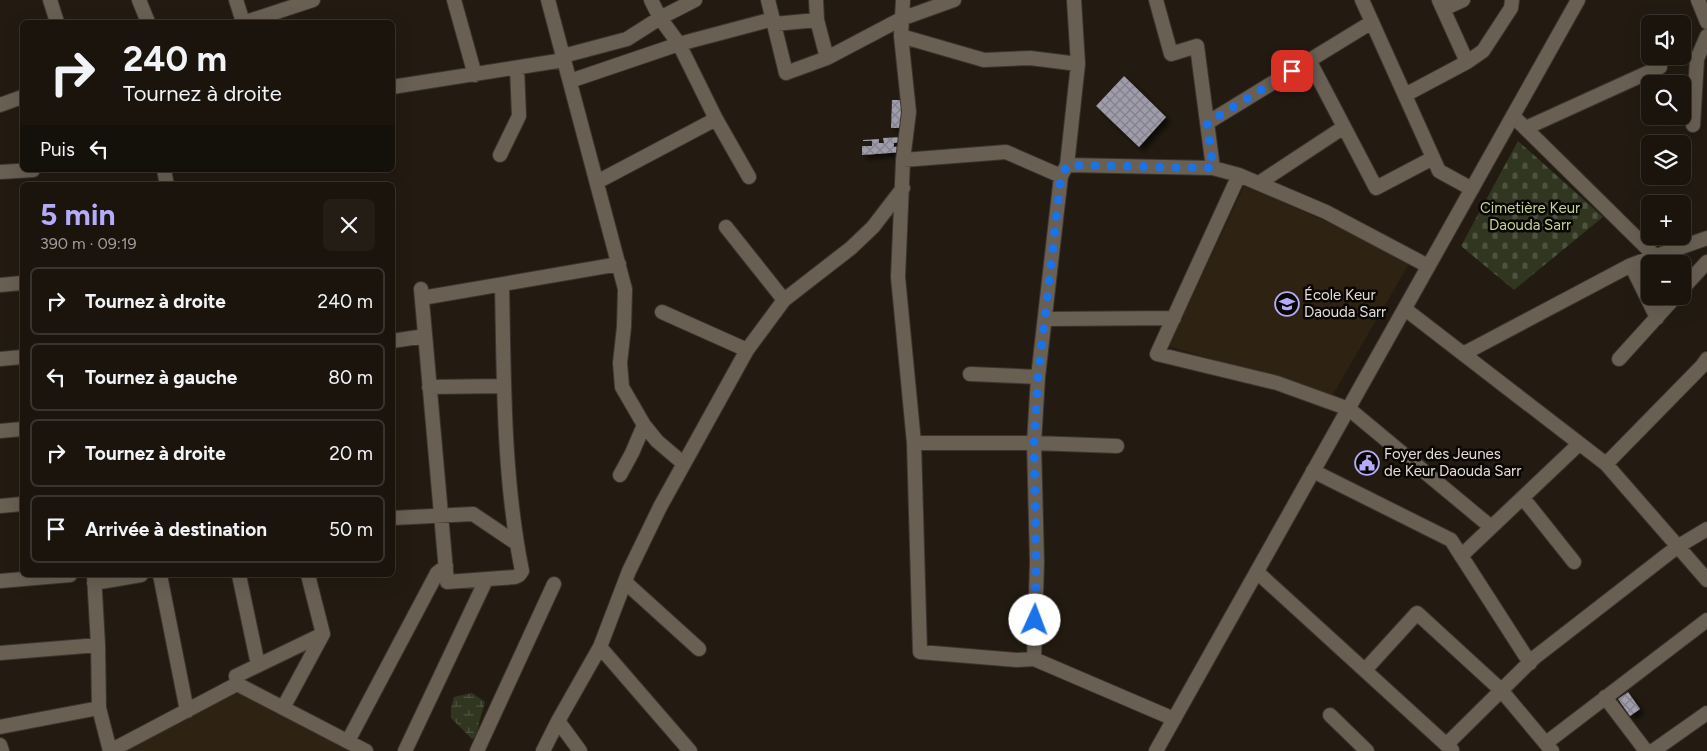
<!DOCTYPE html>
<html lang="fr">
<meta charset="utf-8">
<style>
:root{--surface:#1a140d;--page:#231d16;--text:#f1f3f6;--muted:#9f9e9d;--line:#38332e;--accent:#b4acf9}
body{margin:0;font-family:Figtree,sans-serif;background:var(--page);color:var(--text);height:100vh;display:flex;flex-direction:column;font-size:19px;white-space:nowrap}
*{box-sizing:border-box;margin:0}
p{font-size:16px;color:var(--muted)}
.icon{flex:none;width:28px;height:28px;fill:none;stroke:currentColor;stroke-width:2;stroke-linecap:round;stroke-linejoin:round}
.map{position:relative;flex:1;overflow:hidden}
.details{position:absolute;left:20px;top:182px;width:375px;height:395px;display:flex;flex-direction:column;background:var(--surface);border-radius:8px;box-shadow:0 5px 20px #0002,0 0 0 1px var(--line)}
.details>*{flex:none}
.hud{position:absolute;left:20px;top:20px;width:375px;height:152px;border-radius:8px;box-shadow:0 5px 20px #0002,0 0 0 1px var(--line);background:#1a140d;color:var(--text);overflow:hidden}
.controls{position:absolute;left:1641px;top:15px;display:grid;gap:10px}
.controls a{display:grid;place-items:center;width:50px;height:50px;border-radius:8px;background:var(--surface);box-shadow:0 5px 20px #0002,0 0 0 1px var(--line);font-size:25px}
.pin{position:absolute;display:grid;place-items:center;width:42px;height:42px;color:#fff;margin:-21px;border-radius:10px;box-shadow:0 2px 8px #0006}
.me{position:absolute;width:55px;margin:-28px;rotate:2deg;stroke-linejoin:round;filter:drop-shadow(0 0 4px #0008)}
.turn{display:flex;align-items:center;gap:18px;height:105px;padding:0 20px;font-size:22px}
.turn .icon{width:65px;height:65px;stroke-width:2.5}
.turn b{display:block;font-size:35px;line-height:42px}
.then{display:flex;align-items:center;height:48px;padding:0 20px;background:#0003;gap:10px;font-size:19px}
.round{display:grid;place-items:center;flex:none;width:52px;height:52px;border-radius:8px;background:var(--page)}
.summary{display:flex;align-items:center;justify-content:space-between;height:85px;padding:0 20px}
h1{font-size:30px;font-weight:700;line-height:38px;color:var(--accent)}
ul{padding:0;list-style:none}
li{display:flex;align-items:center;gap:15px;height:68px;margin:0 10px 8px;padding:0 10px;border:2px solid var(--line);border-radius:8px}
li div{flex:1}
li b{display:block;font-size:19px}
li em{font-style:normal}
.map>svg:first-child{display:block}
.built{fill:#2e2212}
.wetland{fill:url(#wetland-marsh)}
.cemetery{fill:url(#cemetery-stones)}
.building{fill:url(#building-cross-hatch);filter:url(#shadow)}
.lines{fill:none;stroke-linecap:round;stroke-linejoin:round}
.minor-casing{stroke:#3b3530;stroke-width:16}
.tertiary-casing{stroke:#3b3530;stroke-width:16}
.minor{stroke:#695f53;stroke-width:14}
.tertiary{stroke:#695f53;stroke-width:14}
.route{stroke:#1a73e8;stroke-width:9;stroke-dasharray:0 16.2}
.labels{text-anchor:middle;stroke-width:5;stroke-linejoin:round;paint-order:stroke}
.park-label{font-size:15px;fill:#c0d494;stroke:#0a0604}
.poi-label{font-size:15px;fill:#e2ddd6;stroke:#0a0604;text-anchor:start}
</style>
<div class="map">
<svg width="1707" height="751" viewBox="0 0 1707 751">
<defs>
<pattern id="wetland-marsh" width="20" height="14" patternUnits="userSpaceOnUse" patternTransform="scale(1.25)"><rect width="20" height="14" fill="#303620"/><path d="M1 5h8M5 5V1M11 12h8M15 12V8" fill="none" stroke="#4e5340"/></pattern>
<pattern id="cemetery-stones" width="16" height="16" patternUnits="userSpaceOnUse" patternTransform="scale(1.25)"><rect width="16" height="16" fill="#303620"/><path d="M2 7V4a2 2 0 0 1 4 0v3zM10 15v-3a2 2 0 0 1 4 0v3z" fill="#4e5340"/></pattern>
<pattern id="building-cross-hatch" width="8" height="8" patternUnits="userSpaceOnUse" patternTransform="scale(1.25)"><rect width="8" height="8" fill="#9f9cac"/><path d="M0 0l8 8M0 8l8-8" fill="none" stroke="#84818c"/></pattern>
<filter id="shadow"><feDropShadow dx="4.5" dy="4.5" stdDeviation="2.5" flood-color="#0009"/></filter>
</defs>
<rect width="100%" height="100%" fill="#231b11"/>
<path class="built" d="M1244 186 1356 234 1410 262 1332 396 1169 346Z
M235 690 355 751H121Z"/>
<path class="wetland" d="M472 693 485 702 479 723 477 737 472 739 451 718V708L454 697Z"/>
<path class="cemetery" d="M1518 141 1603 217 1514 290 1461 246Z"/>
<path class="building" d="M1124 76 1166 117 1139 147 1096 106Z
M892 100H904L903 128H891Z
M902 137V142L894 143V147L902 146 903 152 862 155V146H872V141H863V140L879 139V143H884L883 138Z
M1650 268V282L1643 273Z
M1628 692 1640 709 1630 716 1618 699Z"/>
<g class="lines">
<g class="minor-casing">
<path id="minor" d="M50 0 57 22
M139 0 148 22
M236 0 243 22
M454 0 475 75
M548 0 625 289 624 327 620 363 622 387 644 425 632 453 620 475
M651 0 660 18 679 44 716 119 749 177
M768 0 786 73 827 58 901 19 954 0
M816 0 817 20 827 58
M903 0 901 36 909 112 903 160 898 277 914 443 920 652 1017 660 1034 659 1174 719
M1156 0 1171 54 1197 46 1213 168
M1362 0 1439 171 1472 189
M1439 0 1467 62
M1698 0 1707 22
M1443 9 1463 0
M246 22 313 0
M774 24 817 20
M901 36 984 60 1030 58 1078 64
M563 56 627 39 660 18 695 0
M1309 60 1376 188 1433 158
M570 81 679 44 773 19
M392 87 564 60
M1405 95 1467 62 1483 51 1511 8 1512 0
M0 105 22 97
M1513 116 1656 257
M1207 123 1372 22
M1693 125 1697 59 1707 36
M1526 128 1660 67
M500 155 519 116 517 68
M903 160 1006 152 1061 176
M1067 165 1213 168 1239 175 1326 212 1428 266
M164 170 167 185
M0 172 33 170
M1239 175 1157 354 1277 383 1349 409 1491 527
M597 182 716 119
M1259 183 1344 127
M726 227 784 300
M1631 265 1657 318
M0 285 22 283
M421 289 447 582 515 577 519 575 522 571C503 477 504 380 502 285
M1682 289 1707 262
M422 298 619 264
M1405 309 1606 464 1707 580
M662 312 747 350
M1046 319 1174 318
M392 341 425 336
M1463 354 1631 265 1707 238
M0 359 22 357
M1619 359 1676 296
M970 374 1038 377
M429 387 504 386
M644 425 657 441 684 464
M0 431 22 429
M914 443H1034L1117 446
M1606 464 1702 366 1707 359
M1313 471 1451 540 1530 663
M1523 498 1574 562
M0 506 22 504
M392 518 473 514 516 543
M1461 556 1579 444
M1257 572 1452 750
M94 575 98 645 99 708 110 751
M160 575 187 711
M239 575 258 665
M0 581 70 575
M625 582 699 649
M94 583 141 575
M600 647 690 751
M0 653 98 645
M1034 659 1037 562 1034 443 1038 377 1061 176 1067 165 1078 64 1074 0
M1365 670 1417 613 1501 690 1552 751
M237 684 366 751
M237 684 236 676 323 634
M1605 697 1646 751
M283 708 323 634 308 575
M1330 715 1367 751
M558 721 580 751
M0 727 99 708
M348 741 437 573 446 566
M1546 743 1707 620
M1447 744 1534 658 1677 547 1707 529
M0 745 2 751
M110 751 237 684
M405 751 486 580
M477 751 554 584
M543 751 558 721 600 647 629 571 660 507 747 350 784 300 851 248 873 227 903 188
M1653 751 1707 713"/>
</g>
<g class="tertiary-casing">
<path id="tertiary" d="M1156 751 1578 0"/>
</g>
<use href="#minor" class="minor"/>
<use href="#tertiary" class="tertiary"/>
</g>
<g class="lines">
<path class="route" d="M1035 620 1036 562 1034 443 1038 377 1061 176 1067 165 1213 168 1207 123 1292 71"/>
</g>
<defs>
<g id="school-ring" transform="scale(1.25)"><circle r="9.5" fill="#0a0604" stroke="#b4acf9" stroke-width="1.5"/><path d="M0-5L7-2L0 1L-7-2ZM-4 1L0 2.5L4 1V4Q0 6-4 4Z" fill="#b4acf9"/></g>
<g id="civic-ring" transform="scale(1.25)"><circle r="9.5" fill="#0a0604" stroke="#b4acf9" stroke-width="1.5"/><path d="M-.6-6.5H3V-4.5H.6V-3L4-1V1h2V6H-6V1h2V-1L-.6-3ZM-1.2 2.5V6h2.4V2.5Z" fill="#b4acf9"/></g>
</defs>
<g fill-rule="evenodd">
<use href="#school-ring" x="1287" y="304"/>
<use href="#civic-ring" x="1367" y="463"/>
</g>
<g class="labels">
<g class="park-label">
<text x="1530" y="213">Cimetière Keur<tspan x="1530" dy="17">Daouda Sarr</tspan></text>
</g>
<g class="poi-label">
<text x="1304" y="300">École Keur<tspan x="1304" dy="17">Daouda Sarr</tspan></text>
<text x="1384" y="459">Foyer des Jeunes<tspan x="1384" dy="17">de Keur Daouda Sarr</tspan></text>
</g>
</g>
</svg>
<div class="controls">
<a><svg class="icon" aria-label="sound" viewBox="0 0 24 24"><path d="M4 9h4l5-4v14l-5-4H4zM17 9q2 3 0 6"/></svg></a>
<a><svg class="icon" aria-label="search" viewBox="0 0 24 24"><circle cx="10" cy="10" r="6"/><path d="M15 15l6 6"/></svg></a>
<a><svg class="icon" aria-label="layers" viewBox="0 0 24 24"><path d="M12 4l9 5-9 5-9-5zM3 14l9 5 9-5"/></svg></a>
<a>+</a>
<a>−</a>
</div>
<div class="pin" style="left:1292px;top:71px;background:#d93025"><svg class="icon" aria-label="arrive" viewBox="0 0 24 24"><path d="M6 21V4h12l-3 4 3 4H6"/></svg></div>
<svg class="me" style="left:1035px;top:620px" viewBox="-20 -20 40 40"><circle r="19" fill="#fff"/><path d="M0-13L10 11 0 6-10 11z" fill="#1a73e8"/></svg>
<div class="hud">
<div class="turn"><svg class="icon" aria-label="right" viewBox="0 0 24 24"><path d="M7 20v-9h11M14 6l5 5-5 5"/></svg><div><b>240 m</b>Tournez à droite</div></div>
<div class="then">Puis<svg class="icon" aria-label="left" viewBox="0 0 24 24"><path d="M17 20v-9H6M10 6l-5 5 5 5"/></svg></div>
</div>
<section class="details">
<div class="summary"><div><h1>5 min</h1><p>390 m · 09:19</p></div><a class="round"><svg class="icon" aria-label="close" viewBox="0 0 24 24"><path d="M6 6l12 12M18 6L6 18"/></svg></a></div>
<ul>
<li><svg class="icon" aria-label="right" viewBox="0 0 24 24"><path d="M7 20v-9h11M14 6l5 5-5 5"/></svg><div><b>Tournez à droite</b></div><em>240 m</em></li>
<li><svg class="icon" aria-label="left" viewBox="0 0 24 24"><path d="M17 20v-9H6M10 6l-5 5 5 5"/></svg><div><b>Tournez à gauche</b></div><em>80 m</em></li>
<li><svg class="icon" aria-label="right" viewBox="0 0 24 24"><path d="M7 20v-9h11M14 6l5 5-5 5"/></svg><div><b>Tournez à droite</b></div><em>20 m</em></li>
<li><svg class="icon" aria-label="arrive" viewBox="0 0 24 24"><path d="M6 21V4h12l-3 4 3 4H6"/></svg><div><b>Arrivée à destination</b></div><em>50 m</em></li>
</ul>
</section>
</div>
